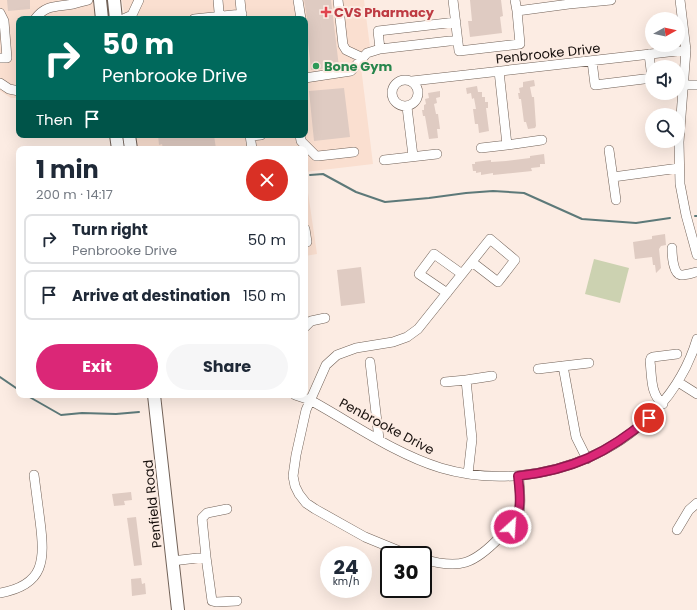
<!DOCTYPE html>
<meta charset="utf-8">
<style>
:root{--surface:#fff;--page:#f6f6f7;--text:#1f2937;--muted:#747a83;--line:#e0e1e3;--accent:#db2777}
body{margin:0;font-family:Poppins,sans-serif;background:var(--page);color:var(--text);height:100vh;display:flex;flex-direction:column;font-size:15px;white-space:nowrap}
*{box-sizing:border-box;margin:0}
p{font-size:13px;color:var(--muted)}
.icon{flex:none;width:22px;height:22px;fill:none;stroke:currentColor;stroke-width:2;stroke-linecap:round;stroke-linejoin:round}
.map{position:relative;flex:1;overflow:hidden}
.details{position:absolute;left:16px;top:146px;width:292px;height:252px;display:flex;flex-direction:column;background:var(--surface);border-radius:8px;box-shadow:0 4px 16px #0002}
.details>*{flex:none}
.hud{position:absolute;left:16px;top:16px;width:292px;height:122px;border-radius:8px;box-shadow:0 4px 16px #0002;background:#00695c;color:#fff;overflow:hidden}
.needle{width:26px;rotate:82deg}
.controls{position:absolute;left:645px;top:12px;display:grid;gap:8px}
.controls a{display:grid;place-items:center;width:40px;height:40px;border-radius:50%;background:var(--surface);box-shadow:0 4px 16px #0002;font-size:20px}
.speed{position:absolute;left:320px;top:546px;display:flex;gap:8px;font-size:20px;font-weight:700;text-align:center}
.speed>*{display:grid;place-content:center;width:52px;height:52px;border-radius:50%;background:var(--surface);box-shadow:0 4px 16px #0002;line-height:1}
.speed small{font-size:10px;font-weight:400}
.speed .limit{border:2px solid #111;border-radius:6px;background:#fff;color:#111}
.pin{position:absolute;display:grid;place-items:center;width:34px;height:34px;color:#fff;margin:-17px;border:2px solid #fff;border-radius:50%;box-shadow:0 1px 4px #0007}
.me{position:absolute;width:44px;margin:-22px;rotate:26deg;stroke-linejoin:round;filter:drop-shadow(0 0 3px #0008)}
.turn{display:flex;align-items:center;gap:14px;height:84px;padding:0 20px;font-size:18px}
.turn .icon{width:52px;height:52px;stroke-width:2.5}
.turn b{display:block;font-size:28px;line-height:34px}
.then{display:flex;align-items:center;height:38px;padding:0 20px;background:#0003;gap:8px;font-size:15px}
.round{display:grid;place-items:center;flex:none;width:42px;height:42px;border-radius:21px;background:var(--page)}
.overview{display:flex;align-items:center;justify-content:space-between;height:68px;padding:0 20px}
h1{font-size:24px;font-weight:700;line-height:30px}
.cta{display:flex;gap:8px;margin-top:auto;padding:8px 20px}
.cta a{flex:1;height:46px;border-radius:24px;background:var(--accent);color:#fff;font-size:16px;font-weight:700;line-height:46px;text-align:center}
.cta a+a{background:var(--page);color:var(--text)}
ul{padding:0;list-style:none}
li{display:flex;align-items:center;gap:12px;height:50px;margin:0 8px 6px;padding:0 12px;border:2px solid var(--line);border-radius:8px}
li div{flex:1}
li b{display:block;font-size:15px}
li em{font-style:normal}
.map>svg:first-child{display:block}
.built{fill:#fadfd0}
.green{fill:#ccd2b1}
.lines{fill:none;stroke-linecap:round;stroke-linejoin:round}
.stream{stroke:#5d7979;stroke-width:2}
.building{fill:#dfcbc2}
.minor-casing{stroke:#716157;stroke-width:10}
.major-casing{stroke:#716157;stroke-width:14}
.minor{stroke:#fff;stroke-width:9}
.major{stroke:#fff;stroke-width:12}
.route-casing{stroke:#8e194d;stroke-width:10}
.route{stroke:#db2777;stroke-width:7}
.health-dot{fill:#e0444e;stroke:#fcece3;stroke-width:1.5}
.leisure-dot{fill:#2e9e5b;stroke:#fcece3;stroke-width:1.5}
.labels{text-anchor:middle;stroke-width:4;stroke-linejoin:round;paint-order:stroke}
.health-label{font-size:13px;font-weight:bold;fill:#be3a42;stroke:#fcece3;text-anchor:start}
.street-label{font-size:13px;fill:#150e0b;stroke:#fcece3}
.leisure-label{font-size:13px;font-weight:bold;fill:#27864d;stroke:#fcece3;text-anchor:start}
</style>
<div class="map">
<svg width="697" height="610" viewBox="0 0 697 610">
<rect width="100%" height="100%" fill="#fcece3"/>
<path class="built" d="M0 0H95L97 19H19V98H11L0 91Z
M122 0H364L370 47 347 69 305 74V19H125Z
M361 67 373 164 305 172 317 254 305 256V149H255L254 135H305V81L348 76 352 75Z
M135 135H246L248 149H136Z"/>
<path class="green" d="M594 259 629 268 620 303 585 294Z"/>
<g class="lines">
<path class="stream" d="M310 175 323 174 356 192 385 202 429 198 466 193 493 191 524 193 582 219 636 223 670 218
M695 216H697
M0 377 19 390
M26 395 61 415 82 413 116 414 139 412"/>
</g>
<path class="building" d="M7 0H30V9L8 11Z
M304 0H331L339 67 311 70 306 23 307 18Z
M470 0H501L503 16 500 17 502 33 470 37 468 21H472Z
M534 80 535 86 530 87 532 97H534L536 126 535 128 528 129 526 122H524L521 99H519L518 93H520L519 88 523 87V82Z
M477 86 478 92H482V97H485V102H488V108H486L489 131 479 133 478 124H475L473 109H476L474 98 472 99 471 93 467 94 466 88Z
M344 88 350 137 314 141 309 91Z
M440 91V97L436 98 437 103 434 104 436 114H438L440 129H437L438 138 429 139 425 116H423L422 110H424V105L426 104 425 99 429 98 428 93Z
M158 135H214L216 149H163L162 144 159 145Z
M544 154 545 164H540V167L531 168 532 171 493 175V173L481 175V172L476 173V171H473L472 164H475V162L491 160V162L506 161 530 158V156Z
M665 234 666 245 661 246 659 249 661 268 656 273 655 265H653L652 257 635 259 633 242 652 239V236Z
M361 267 365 303 341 306 337 270Z
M131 492 132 500 124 501 125 505 114 506 112 494Z
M136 517 142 565 134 566 127 518Z
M141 578 142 584 145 583 146 594 132 596 131 579Z"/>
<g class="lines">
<g class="minor-casing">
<path id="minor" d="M218 0 219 12 222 19
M240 0 242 19
M298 0 301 19
M338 0 343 45 346 50 363 58
M453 0 459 51 520 44 517 11
M515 0 517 11 569 4V0
M680 0 686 50 679 142 680 184 686 215 697 255
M569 4 611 0
M0 13 4 21 7 58H0
M35 19C46 4 57 7 73 4 78 3 83 1 88 0
M123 19 132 15 139 0
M194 19 242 14
M456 22 378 31 380 49 458 40
M592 61 595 85 652 78 649 54
M305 78 351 71 367 53 380 49
M392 93a13 13 0 1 1 26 0a13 13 0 1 1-26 0Z
M412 81 686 50
M0 83 9 89 19 91
M684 85H697
M407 107 413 156
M250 135 252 149
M300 135 301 141 316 156H318L354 152
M250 136 261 135
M507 145 542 140
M481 148 507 145 499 71
M609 150 616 200
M384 160 437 154
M613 177 679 168
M305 229 307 242
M672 248C672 255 673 274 681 275 686 275 692 273 697 272
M447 293 419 274 434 254 462 274
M305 327 311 321 325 318
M370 362 379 439
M538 369 563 366
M445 382 466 380
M678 382 697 394
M295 395 310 400C352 423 395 454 441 468 543 498 665 445 697 339
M663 404C650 394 652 376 650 361L651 358 653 357 677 354
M587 459 576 437 563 366 589 363
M468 474 472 439 466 380 492 376
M677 530 689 510 697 503
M409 555 365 537 315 509 306 503 299 494 295 486 293 476 296 455 306 410 326 365 337 355 356 348 393 342 407 337 418 329 490 239 515 260 498 282 472 262
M206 557 202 518 207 513 227 509
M423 559C460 570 474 564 500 537 508 530 516 523 519 513 522 501 519 488 519 476
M172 561 206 557 212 601 216 602 237 601
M0 593C45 585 45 560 40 521 38 506 36 491 34 475"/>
</g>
<g class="major-casing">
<path id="major" d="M100 0 102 19
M114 0 116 19
M116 135 118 149
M129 135 131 149
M154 395 178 610"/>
</g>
<use href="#minor" class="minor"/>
<use href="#major" class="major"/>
</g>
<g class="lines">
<g class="route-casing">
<path id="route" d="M511 527C523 511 520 495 518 476 572 470 608 453 649 418"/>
</g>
<use href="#route" class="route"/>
</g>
<path class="health-dot" d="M324 6h4v4h4v4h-4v4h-4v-4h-4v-4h4z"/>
<circle class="leisure-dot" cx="316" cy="66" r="4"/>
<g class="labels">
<g class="health-label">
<text x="334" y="17">CVS Pharmacy</text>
</g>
<g class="street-label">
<text transform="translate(548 53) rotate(-6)" y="5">Penbrooke Drive</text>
<text transform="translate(387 426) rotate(28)" y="5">Penbrooke Drive</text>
<text transform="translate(152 504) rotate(-96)" y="5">Penfield Road</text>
</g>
<g class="leisure-label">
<text x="324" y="71">Bone Gym</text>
</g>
</g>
</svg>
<div class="controls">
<a><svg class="needle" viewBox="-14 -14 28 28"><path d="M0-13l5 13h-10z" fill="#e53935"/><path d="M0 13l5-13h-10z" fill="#747a83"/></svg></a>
<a><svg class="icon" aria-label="sound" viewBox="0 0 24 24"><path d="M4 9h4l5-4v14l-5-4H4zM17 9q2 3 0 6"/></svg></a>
<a><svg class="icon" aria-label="search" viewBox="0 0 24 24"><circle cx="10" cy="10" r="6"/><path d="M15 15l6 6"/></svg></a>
</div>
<div class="speed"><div>24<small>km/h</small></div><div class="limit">30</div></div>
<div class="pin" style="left:649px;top:418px;background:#d93025"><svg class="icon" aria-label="arrive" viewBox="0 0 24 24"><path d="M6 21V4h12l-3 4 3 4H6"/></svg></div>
<svg class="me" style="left:511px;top:527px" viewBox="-20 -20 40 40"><circle r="17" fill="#db2777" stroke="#fff" stroke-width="3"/><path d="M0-11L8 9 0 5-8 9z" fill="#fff"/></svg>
<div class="hud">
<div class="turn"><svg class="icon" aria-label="right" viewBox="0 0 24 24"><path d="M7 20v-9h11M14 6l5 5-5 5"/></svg><div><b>50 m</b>Penbrooke Drive</div></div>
<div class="then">Then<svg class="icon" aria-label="arrive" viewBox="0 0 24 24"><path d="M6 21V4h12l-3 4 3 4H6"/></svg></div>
</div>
<section class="details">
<div class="overview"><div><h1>1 min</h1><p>200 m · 14:17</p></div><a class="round" style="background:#d93025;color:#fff"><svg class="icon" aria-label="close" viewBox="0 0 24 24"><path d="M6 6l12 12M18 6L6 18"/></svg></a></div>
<ul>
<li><svg class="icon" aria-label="right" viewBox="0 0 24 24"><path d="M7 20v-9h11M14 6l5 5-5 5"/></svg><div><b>Turn right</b><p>Penbrooke Drive</p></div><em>50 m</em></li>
<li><svg class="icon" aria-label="arrive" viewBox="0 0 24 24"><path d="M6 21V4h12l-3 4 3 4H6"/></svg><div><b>Arrive at destination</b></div><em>150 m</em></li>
</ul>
<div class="cta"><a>Exit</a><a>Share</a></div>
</section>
</div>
